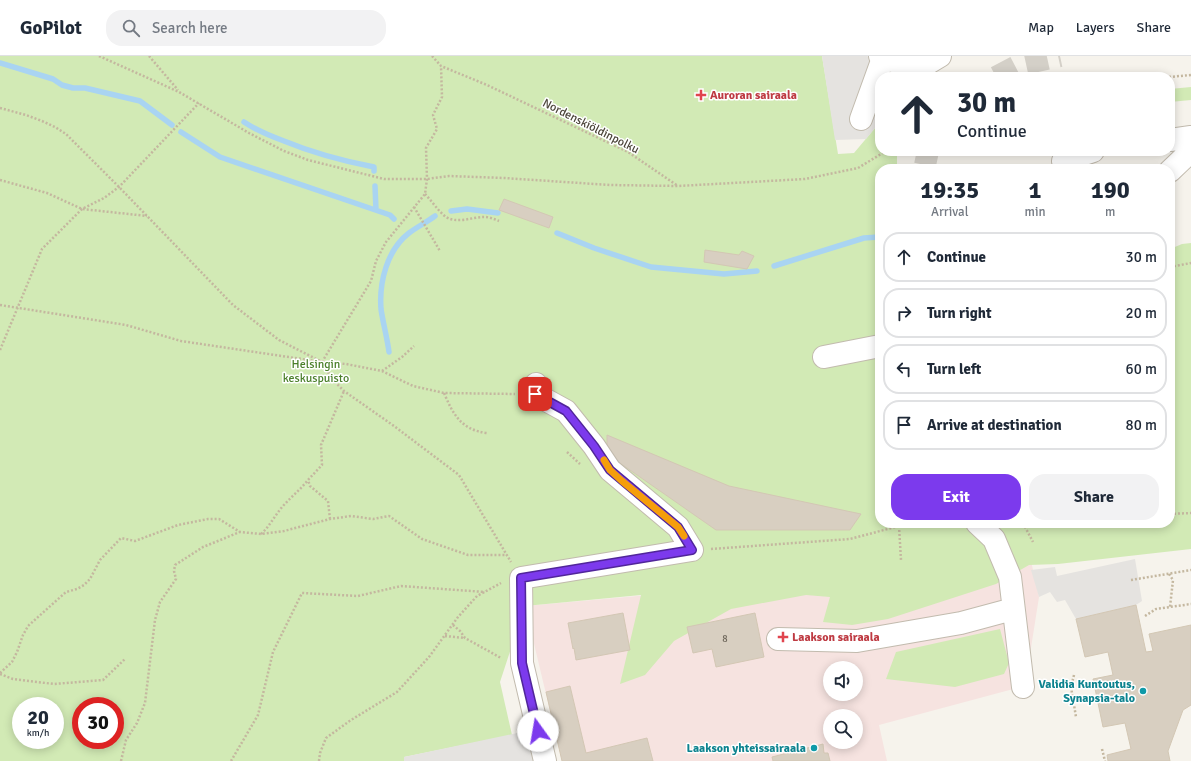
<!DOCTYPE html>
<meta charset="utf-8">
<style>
:root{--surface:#fff;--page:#f2f2f3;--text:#1f2937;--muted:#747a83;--line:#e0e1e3;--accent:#7c3aed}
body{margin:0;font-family:Signika,sans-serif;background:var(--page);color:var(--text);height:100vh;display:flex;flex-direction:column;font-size:15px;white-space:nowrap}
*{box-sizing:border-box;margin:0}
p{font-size:13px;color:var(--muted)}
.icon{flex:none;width:22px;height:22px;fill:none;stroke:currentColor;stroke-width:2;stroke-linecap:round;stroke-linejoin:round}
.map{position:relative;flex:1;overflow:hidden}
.panel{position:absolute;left:875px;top:108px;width:300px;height:364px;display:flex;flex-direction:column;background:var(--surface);border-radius:16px;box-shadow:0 2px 10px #0003}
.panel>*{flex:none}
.top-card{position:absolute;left:875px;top:16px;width:300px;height:84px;border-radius:16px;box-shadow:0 2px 10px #0003;background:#fff;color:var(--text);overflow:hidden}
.tools{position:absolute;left:823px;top:605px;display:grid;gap:8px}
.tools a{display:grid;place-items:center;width:40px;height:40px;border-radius:50%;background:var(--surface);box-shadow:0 2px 10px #0003;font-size:20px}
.speed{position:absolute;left:12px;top:641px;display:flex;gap:8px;font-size:20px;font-weight:700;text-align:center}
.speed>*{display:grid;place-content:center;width:52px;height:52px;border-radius:50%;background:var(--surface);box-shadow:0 2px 10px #0003;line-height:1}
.speed small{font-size:10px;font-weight:400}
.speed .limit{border:6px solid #d22;background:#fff;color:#111}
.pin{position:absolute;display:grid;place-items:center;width:34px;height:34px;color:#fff;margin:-17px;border-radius:8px;box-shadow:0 2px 6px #0006}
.me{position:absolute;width:44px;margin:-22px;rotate:347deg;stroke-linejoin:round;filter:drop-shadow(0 0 3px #0008)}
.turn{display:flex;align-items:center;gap:14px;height:84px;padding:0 16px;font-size:18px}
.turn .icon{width:52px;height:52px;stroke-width:2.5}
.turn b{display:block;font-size:28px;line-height:34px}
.eta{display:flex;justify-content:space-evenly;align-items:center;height:68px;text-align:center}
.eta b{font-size:24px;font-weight:700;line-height:28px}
.button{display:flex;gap:8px;margin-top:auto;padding:8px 16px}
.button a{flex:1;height:46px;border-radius:16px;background:var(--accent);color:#fff;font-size:16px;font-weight:700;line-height:46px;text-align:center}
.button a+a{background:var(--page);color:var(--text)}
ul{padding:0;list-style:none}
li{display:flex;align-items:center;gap:12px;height:50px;margin:0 8px 6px;padding:0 8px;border:2px solid var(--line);border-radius:16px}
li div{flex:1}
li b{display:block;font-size:15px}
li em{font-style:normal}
header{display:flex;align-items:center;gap:24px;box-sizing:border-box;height:56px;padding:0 20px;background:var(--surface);border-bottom:1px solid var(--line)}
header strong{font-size:19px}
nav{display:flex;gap:22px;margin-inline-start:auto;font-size:14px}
.search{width:280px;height:36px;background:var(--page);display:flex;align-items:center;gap:10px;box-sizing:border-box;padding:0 14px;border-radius:16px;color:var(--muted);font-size:15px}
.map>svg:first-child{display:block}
.medical{fill:#f6e3e0;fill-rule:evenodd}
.green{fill:#d2eab5;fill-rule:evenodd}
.parking{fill:#e5e3e0}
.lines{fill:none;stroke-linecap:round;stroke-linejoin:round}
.stream{stroke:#a9d4f2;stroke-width:5.5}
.building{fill:#d8cfc1;stroke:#d3c7b4}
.minor-tunnel{stroke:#d4d0c8;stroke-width:22;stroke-dasharray:22 11;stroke-linecap:butt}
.minor-casing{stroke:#c2bbae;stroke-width:24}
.path{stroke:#c4b79f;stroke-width:2.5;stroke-dasharray:2 2;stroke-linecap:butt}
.minor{stroke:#fff;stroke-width:22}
.route-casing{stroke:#51269a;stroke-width:10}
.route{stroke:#7c3aed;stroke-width:7}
.slow{stroke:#f59e0b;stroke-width:7}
.health-dot{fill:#e0444e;stroke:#fff;stroke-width:1.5}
.culture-dot{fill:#0f9aa8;stroke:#fff;stroke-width:1.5}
.labels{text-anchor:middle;stroke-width:3;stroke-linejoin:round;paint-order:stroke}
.number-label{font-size:10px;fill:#6e675b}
.health-label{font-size:12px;font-weight:bold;fill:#be3a42;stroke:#fff;text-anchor:start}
.street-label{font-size:12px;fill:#4b4439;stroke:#fff}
.park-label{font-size:12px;fill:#4a7f2a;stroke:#fff}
.culture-label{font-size:12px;font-weight:bold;fill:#0d838f;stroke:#fff;text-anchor:end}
</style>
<header>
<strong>GoPilot</strong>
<div class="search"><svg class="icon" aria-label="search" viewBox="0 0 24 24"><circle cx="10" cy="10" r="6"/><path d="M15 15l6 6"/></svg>Search here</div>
<nav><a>Map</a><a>Layers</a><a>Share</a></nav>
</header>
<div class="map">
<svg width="1191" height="705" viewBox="0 0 1191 705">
<rect width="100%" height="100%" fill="#f6f3ec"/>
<path class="medical" d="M1031 505 1039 541 1025 630 879 669 887 705H562L525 550ZM830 612H856V638H830ZM830 660H856V686H830Z"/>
<path class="green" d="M0 0H822L838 98 854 97 880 66V95H897V113H880V467H1170V193L1182 188 1191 187V493L1058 508 1029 509 996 528 888 563 852 569 823 566 830 541 806 539 731 553 674 585 645 619 620 628 641 539 525 550 500 626 512 679 404 701V705H0ZM21 650H55V684H21ZM81 650H115V684H81Z
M1191 31V44L1170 46V33Z
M1000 573 1009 607 1004 618 955 631 886 623 896 596Z"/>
<path class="parking" d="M822 0H867L888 9 906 12 903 21H880V66L866 83 835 84Z
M1135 503 1142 545 1136 549 1076 563 1065 544 1057 546 1050 536 1039 541 1031 514 1055 511 1057 520Z
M527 675 534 705H404V701Z"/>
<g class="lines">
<path class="stream" d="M0 7 53 23 62 29 73 32H85L140 45 172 69
M244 66C256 74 270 80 284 85 313 97 343 105 374 111V115
M181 76 220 101 390 159 394 163
M375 130 376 154
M451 155 467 153 498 157
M557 177 594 192 651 211 724 218 757 215
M774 210 864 182 879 181
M389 296C387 281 383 267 381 253 379 226 387 194 409 177 417 171 427 166 435 160"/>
</g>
<path class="building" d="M504 143 553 161 549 172 499 154Z
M705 194 739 199 742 195 754 200 747 213 704 206Z
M607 379 729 430 861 458 850 474H716L607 398Z
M1136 549 1146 596 1153 595 1149 578 1191 569V649L1183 654 1168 695 1170 705H1108L1107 699 1131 693 1125 667 1103 671 1093 623 1113 619 1108 596 1085 601 1076 563Z
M623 557 630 594 576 604 574 592 573 593 568 567Z
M755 557 764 601 716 611 712 593 693 597 687 571Z
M570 630 586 697 647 682 653 705H562L546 636Z
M823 688 824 697H828L830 705H773L772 701Z"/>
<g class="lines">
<path class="minor-tunnel" d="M996 21 1019 9 1060 0
M925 109 928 95"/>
<g class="minor-casing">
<path id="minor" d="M880 0 893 5 925 9 940 0
M861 63 883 2
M1170 84 1191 81
M1063 105 1093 95
M1170 115 1191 95
M824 301 880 290
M536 328 535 338 566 355 594 390 610 414 678 471 692 494 521 522 522 607 545 705
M977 467 994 483 1010 521 1023 631
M778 583 857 585 961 567 1013 553"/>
</g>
<path class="path" d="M99 0 179 36 249 77 284 95 308 104 384 123H427L449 120 504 122 610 129 678 130 805 123 858 112 886 95
M149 0 178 34
M432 0 441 10 487 29 628 96 678 130
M1169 21 1191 19
M0 52 26 59 42 65 55 71 66 78 119 131 233 249 279 284 322 306 332 323 344 335 394 370 459 419 511 506
M0 124 47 137 82 153 147 160
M425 138C432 145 438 155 446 161 457 168 472 161 484 161 489 161 494 163 499 165
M414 151 440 195
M1170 211 1191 207
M0 249 126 269 181 285 322 306 346 308 382 315 413 330 444 337 515 338
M0 294 42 193 82 153 104 142 119 131 199 47
M322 306 371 225 376 205 386 186 425 138 427 123 426 92 437 73 433 59 442 41 441 10
M382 315 402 301 414 290
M444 337C453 358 461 374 487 377
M567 396 580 408
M1170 458 1191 457
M330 463 328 445 310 430 308 424 322 409 321 389 344 335
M1023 467 1033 486
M899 470 901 504
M1101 470 1116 467
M261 478C270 470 275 459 283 450 291 441 300 434 308 424
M711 493 850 483 899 470 904 467
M1169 518 1173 524 1170 551
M1131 524 1191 514
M1145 560 1156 553 1191 548
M453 569 460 575 465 582 501 602
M445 580 465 582
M0 617 12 606 17 596 23 579 28 570 66 536 77 533 84 529 90 523 100 504 121 482 135 485 178 469 208 463H219L240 476 261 478 284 475 330 463 351 460 373 463 389 460 422 483 468 499H507
M0 618 13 623 54 628 103 624 125 603
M1074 619 1071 631 1076 661
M1102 693 1105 705
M121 705 126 684 137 667 145 647 155 564 160 546 176 523 174 515 175 509 203 491 240 476
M231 705 258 659 273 596 302 537 358 540 401 530 485 536
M319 705 320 697 326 682 351 664 397 636 429 601 458 561 477 540 501 527"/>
<use href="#minor" class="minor"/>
</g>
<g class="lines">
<g class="route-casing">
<path id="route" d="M535 338 566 355 594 390 610 414 678 471 692 494 521 522 522 607 538 675"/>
</g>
<use href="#route" class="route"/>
<path class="slow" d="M604 404 610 414 622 425 678 471 684 480"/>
</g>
<g class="health-dot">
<path d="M699 33h4v4h4v4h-4v4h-4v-4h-4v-4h4z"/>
<path d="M781 575h4v4h4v4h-4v4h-4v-4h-4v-4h4z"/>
</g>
<g class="culture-dot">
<circle cx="1143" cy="635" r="4"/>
<circle cx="814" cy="692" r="4"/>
</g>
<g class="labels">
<g class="number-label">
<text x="725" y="586">8</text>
</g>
<g class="health-label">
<text x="710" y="43">Auroran sairaala</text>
<text x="792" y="585">Laakson sairaala</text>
</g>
<g class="street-label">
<text transform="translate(591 70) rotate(27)" y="4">Nordenskiöldinpolku</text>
</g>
<g class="park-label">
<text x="316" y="312">Helsingin<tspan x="316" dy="14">keskuspuisto</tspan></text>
</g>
<g class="culture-label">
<text x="1135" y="632">Validia Kuntoutus,<tspan x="1135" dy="14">Synapsia-talo</tspan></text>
<text x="806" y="696">Laakson yhteissairaala</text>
</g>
</g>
</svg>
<div class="tools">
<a><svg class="icon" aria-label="sound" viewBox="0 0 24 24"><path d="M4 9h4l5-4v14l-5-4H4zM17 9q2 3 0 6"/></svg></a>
<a><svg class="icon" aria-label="search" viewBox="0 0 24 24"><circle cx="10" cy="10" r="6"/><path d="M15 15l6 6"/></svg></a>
</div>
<div class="speed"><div>20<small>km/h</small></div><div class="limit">30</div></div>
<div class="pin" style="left:535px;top:338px;background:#d93025"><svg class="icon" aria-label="arrive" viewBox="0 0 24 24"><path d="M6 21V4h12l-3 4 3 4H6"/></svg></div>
<svg class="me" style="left:538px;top:675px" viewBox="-20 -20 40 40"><circle r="19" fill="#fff"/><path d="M0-13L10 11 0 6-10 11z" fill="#7c3aed"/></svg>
<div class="top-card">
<div class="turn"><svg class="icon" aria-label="ahead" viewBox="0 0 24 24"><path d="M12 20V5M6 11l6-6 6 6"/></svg><div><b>30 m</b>Continue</div></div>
</div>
<section class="panel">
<div class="eta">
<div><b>19:35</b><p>Arrival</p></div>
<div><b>1</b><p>min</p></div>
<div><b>190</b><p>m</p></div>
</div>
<ul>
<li><svg class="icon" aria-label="ahead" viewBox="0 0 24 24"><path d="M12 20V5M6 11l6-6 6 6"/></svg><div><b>Continue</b></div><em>30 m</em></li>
<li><svg class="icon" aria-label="right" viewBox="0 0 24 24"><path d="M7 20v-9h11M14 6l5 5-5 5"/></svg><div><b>Turn right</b></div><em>20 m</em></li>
<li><svg class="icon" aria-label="left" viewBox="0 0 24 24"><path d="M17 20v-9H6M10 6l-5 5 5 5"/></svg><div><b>Turn left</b></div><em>60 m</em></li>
<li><svg class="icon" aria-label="arrive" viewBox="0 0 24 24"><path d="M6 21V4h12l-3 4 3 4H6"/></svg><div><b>Arrive at destination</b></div><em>80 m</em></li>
</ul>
<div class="button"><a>Exit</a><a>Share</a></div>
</section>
</div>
